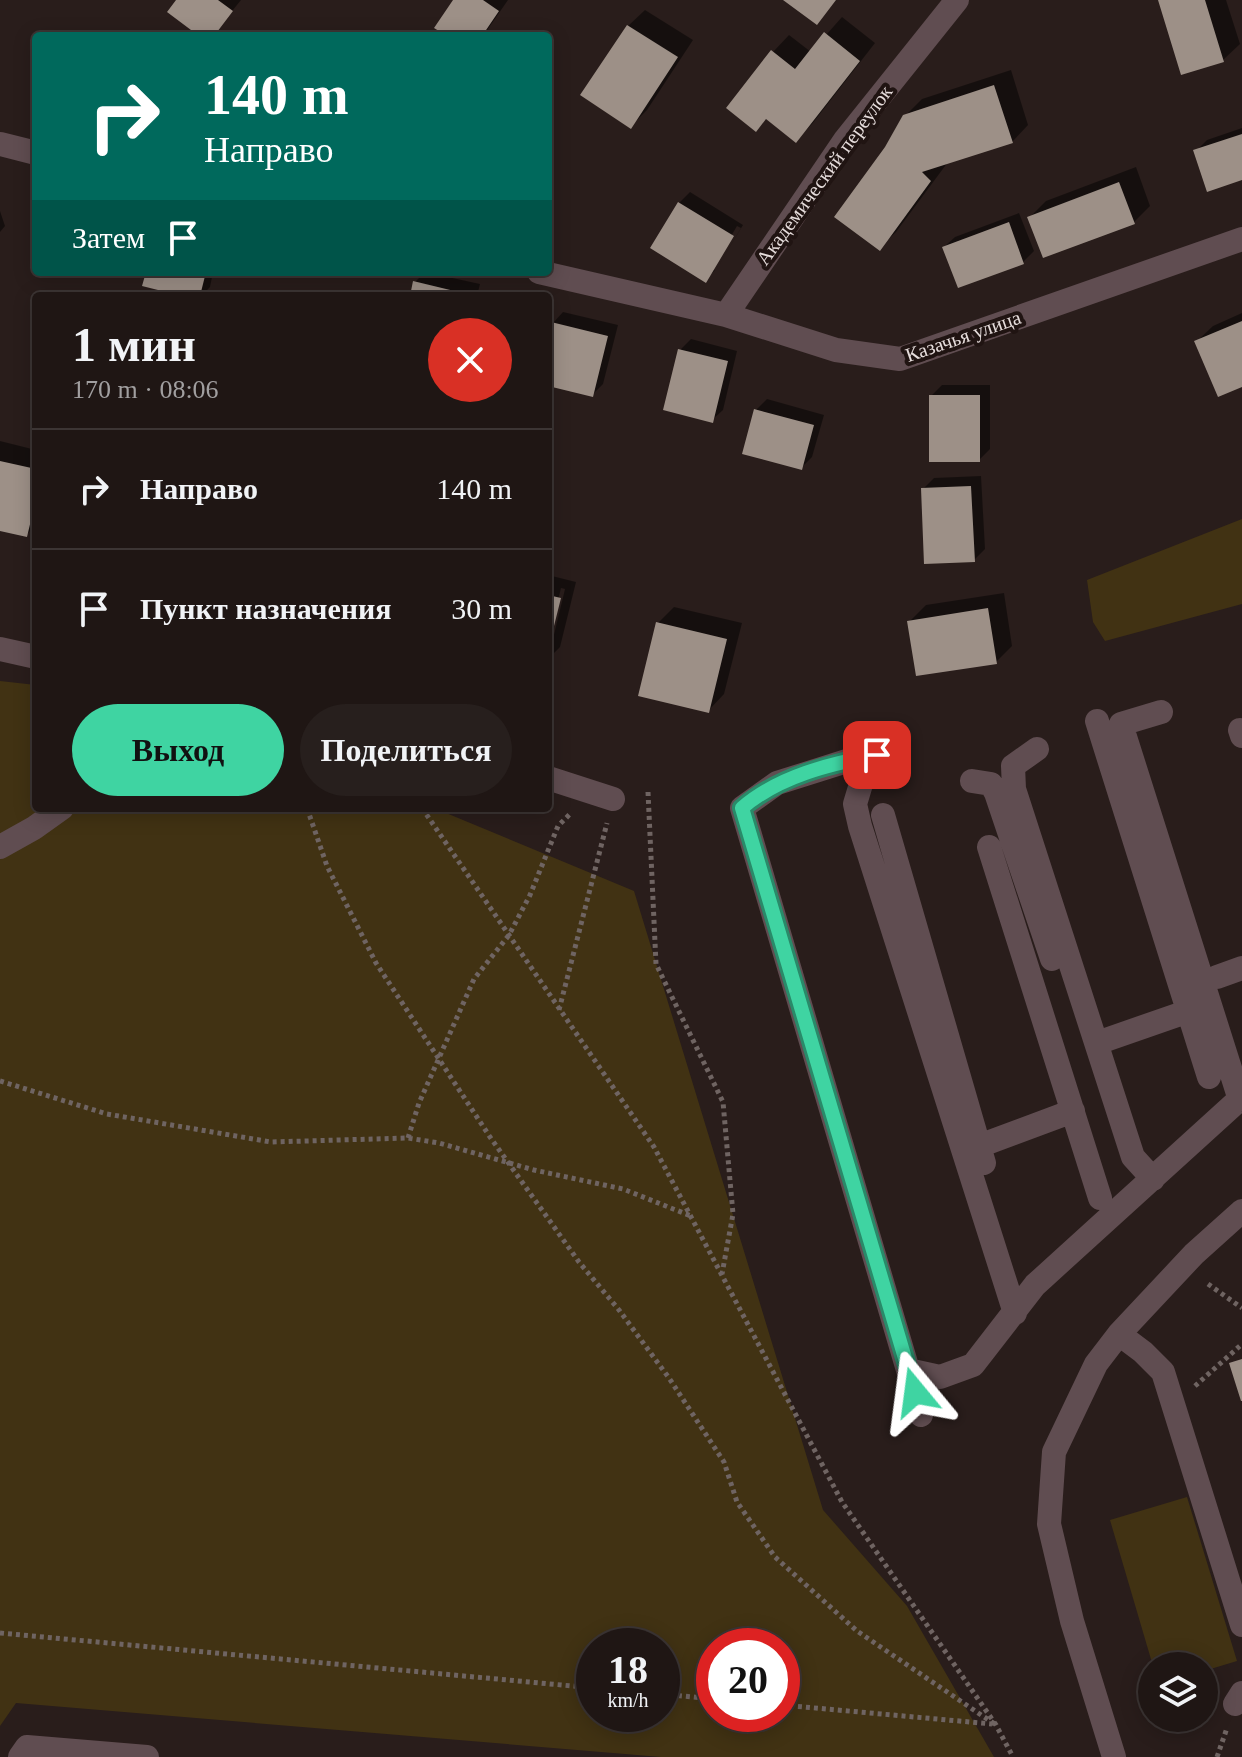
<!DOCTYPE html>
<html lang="ru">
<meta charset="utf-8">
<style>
:root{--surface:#1f1614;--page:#271f1d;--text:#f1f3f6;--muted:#a19fa0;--line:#3c3534;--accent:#3fd4a2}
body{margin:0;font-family:Georgia,serif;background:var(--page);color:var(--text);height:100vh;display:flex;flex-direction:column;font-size:30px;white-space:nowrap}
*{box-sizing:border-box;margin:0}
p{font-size:26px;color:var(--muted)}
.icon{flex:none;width:44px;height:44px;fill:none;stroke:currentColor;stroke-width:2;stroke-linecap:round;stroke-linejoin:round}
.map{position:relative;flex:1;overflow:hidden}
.details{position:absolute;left:32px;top:292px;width:520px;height:520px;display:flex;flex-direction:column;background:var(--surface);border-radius:8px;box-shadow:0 4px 20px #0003,0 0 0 2px var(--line)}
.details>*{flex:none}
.banner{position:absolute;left:32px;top:32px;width:520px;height:244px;border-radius:8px;box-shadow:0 4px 20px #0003,0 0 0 2px var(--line);background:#00695c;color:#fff;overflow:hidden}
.buttons{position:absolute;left:1138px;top:1652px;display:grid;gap:16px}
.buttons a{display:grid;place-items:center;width:80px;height:80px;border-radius:50%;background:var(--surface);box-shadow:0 4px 20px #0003,0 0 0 2px var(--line);font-size:40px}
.speed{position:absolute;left:576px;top:1628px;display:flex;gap:16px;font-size:40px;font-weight:700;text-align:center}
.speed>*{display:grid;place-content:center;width:104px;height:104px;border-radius:50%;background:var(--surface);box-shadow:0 4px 20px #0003,0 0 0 2px var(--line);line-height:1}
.speed small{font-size:20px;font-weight:400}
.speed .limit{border:12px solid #d22;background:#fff;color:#111}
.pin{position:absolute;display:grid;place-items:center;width:68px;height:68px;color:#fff;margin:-34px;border-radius:16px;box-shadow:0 4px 12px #0006}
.me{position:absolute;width:88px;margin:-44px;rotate:344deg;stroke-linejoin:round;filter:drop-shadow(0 0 6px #0008)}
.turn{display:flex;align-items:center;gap:28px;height:168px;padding:0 40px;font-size:36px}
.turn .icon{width:104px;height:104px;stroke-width:2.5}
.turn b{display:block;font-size:56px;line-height:68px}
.then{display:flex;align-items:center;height:76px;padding:0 40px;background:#0003;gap:16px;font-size:30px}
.round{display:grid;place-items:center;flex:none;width:84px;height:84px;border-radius:42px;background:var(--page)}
.head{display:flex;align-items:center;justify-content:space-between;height:136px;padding:0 40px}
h1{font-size:48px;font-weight:700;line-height:60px}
.action{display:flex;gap:16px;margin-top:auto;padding:16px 40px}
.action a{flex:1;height:92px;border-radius:48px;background:var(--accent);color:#111;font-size:32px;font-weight:700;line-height:92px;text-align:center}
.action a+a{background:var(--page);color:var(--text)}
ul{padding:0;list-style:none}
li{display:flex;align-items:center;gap:24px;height:120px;padding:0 40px;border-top:2px solid var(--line)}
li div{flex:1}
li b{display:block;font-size:30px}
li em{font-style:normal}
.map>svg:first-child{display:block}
.green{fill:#413213;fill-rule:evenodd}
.shadow{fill:#0007}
.building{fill:#9d9087}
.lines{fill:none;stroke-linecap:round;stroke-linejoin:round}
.path{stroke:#6f6462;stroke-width:5;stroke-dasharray:4 4;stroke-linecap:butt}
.minor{stroke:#604d51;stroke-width:24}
.route-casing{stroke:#298a69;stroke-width:20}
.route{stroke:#3fd4a2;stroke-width:14}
.labels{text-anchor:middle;stroke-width:8;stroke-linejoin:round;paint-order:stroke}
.street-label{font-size:20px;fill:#e6dddc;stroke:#201412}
</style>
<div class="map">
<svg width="1242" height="1757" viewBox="0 0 1242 1757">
<rect width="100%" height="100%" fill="#291d1b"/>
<path class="green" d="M1242 519V604L1105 641 1093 622 1087 580Z
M0 681 36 685V808H434L634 891 823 1510 907 1606 994 1757H661L16 1703 0 1726ZM594 1646H662V1714H594ZM714 1646H782V1714H714Z
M1187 1497 1237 1661 1204 1671V1666H1153L1110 1520Z"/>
<path class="shadow" d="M179 0H241L212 36H202Z
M455 0H508L483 36H450Z
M1160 0H1226L1240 44 1223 60Z
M645 10 693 40 647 110 630 127 628 26Z
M842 17 875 43 812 124 796 140 767 118 756 129 773 52 789 35 811 52Z
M1011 70 1028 125 1012 142 948 162 896 232 879 248 887 148 905 116 922 99Z
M1242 128V178L1196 151 1207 140Z
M1136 167 1150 206 1134 222 1030 217 1046 201Z
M690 192 743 225 716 270 741 228 737 226 711 270H715L705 280 679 203Z
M0 211 5 226 0 232Z
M1019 213 1034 251 1023 262 944 247 955 237Z
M148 272H213L210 287 201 296H190Z
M425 272 480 284 477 296H412L415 282Z
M563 312 618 325 603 384 592 395 548 384V342L553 323Z
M1242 313V384L1196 342 1213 326Z
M691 339 737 351 723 410 712 420 680 350Z
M942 385H990V449L979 460 931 396Z
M767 399 824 415 812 457 801 468 756 410Z
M0 441 36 450V525L26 535 0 529Z
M981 476 985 549 974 560 923 489 934 478Z
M548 575 576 582 560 647 548 659V647H551L565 589 561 588 548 642Z
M1004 593 1012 646 996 662 910 621 926 605Z
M674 607 742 623 724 694 708 711 658 623Z"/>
<path class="building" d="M176 0H218L233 11 214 36H199L167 12Z
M453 0H483L499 11 482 36H447L434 28Z
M783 0H836L817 25Z
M1158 0H1205L1224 62 1181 75Z
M627 25 678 57 631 129 580 95Z
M824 32 860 61 796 143 766 119 756 132 726 108 771 50 795 69Z
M994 85 1013 143 922 172 931 181 880 251 834 217 885 147 903 115Z
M1242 134V180L1207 192 1193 150Z
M1119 182 1135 224 1043 258 1027 217Z
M678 202 734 236 706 283 650 248Z
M1009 222 1024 264 958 288 942 247Z
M146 272H206L200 296H182L142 286Z
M413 281 471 295V296H410Z
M1242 321V387L1218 397 1194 341Z
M551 322 608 336 593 397 548 386V333Z
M678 349 728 361 713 423 663 410Z
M929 395H980V462H929Z
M754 409 814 425 802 470 742 454Z
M0 461 36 469V499L27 537 0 531Z
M971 486 975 562 924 564 921 488Z
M548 595 561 598 549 646H548Z
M988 608 997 664 916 676 907 621Z
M656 622 727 639 709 713 638 696Z
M1242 1359V1401H1241L1229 1363Z"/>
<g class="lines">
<path class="path" d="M648 792 656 964 723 1102 733 1214 722 1274
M307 808 327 866 376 963 490 1137 579 1262 619 1310 669 1378 724 1462 737 1502 775 1557 857 1631 996 1725
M422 808 654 1147 842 1502 996 1725 1013 1757
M559 1010 607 823
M0 1081 107 1114 271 1142 408 1138 439 1143 534 1170 623 1189 691 1216
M408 1138 419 1103 474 979 509 935 530 895 558 826 571 813
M1208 1284 1242 1308
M1195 1386 1242 1344
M0 1633 594 1688
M662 1694 714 1699
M782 1705 992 1724
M1217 1757 1227 1728"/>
<path class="minor" d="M0 144 36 153
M539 272 726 315 836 350 900 359 1242 239
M726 315 845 140 957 0
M0 649 36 657
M1161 712 1121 724 1240 1100
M1097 721 1209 1077
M1240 730 1242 736
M1037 749 1013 766 1014 789 1133 1157 1153 1179
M877 755 853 759 861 784 855 804 860 826 1015 1313
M853 759 777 783 742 808 908 1370 940 1377 973 1365 1035 1285 1242 1097
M548 778 613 799
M972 781 991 784 996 793 1052 959
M883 815 984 1163
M0 847 34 828 62 808
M989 847 1100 1198
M1217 977 1242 968
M1097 1043 1189 1011
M979 1146 1073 1111
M1119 1334 1143 1352 1163 1372 1242 1625
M908 1370 921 1415
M1235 1704 1242 1693
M20 1757 27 1747 147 1757
M1114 1757 1072 1621 1049 1524 1054 1452 1096 1364 1119 1334 1194 1254 1242 1211"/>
</g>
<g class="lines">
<g class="route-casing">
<path id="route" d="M877 755C830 764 779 776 742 808L915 1392"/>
</g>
<use href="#route" class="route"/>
</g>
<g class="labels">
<g class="street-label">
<text transform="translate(824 175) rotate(-54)" y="7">Академический переулок</text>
<text transform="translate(963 336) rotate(-19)" y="7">Казачья улица</text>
</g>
</g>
</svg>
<div class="buttons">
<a><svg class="icon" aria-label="layers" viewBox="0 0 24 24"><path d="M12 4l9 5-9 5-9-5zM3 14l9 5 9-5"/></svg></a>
</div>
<div class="speed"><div>18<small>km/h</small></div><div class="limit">20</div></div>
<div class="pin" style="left:877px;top:755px;background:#d93025"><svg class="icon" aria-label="arrive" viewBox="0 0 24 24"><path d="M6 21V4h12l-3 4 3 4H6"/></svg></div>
<svg class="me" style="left:915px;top:1392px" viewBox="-20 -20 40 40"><path d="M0-17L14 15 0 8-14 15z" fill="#3fd4a2" stroke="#fff" stroke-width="4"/></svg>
<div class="banner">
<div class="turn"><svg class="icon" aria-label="right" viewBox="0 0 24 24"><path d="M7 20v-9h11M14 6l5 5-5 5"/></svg><div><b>140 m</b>Направо</div></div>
<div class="then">Затем<svg class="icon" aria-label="arrive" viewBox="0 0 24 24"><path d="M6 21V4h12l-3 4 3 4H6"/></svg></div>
</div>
<section class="details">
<div class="head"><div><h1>1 мин</h1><p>170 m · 08:06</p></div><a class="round" style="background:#d93025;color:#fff"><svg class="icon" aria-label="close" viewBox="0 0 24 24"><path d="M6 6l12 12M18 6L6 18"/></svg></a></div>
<ul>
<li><svg class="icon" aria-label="right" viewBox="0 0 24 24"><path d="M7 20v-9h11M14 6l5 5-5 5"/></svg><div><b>Направо</b></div><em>140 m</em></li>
<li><svg class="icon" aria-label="arrive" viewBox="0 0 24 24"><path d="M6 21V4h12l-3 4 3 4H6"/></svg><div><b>Пункт назначения</b></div><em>30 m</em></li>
</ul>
<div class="action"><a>Выход</a><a>Поделиться</a></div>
</section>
</div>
